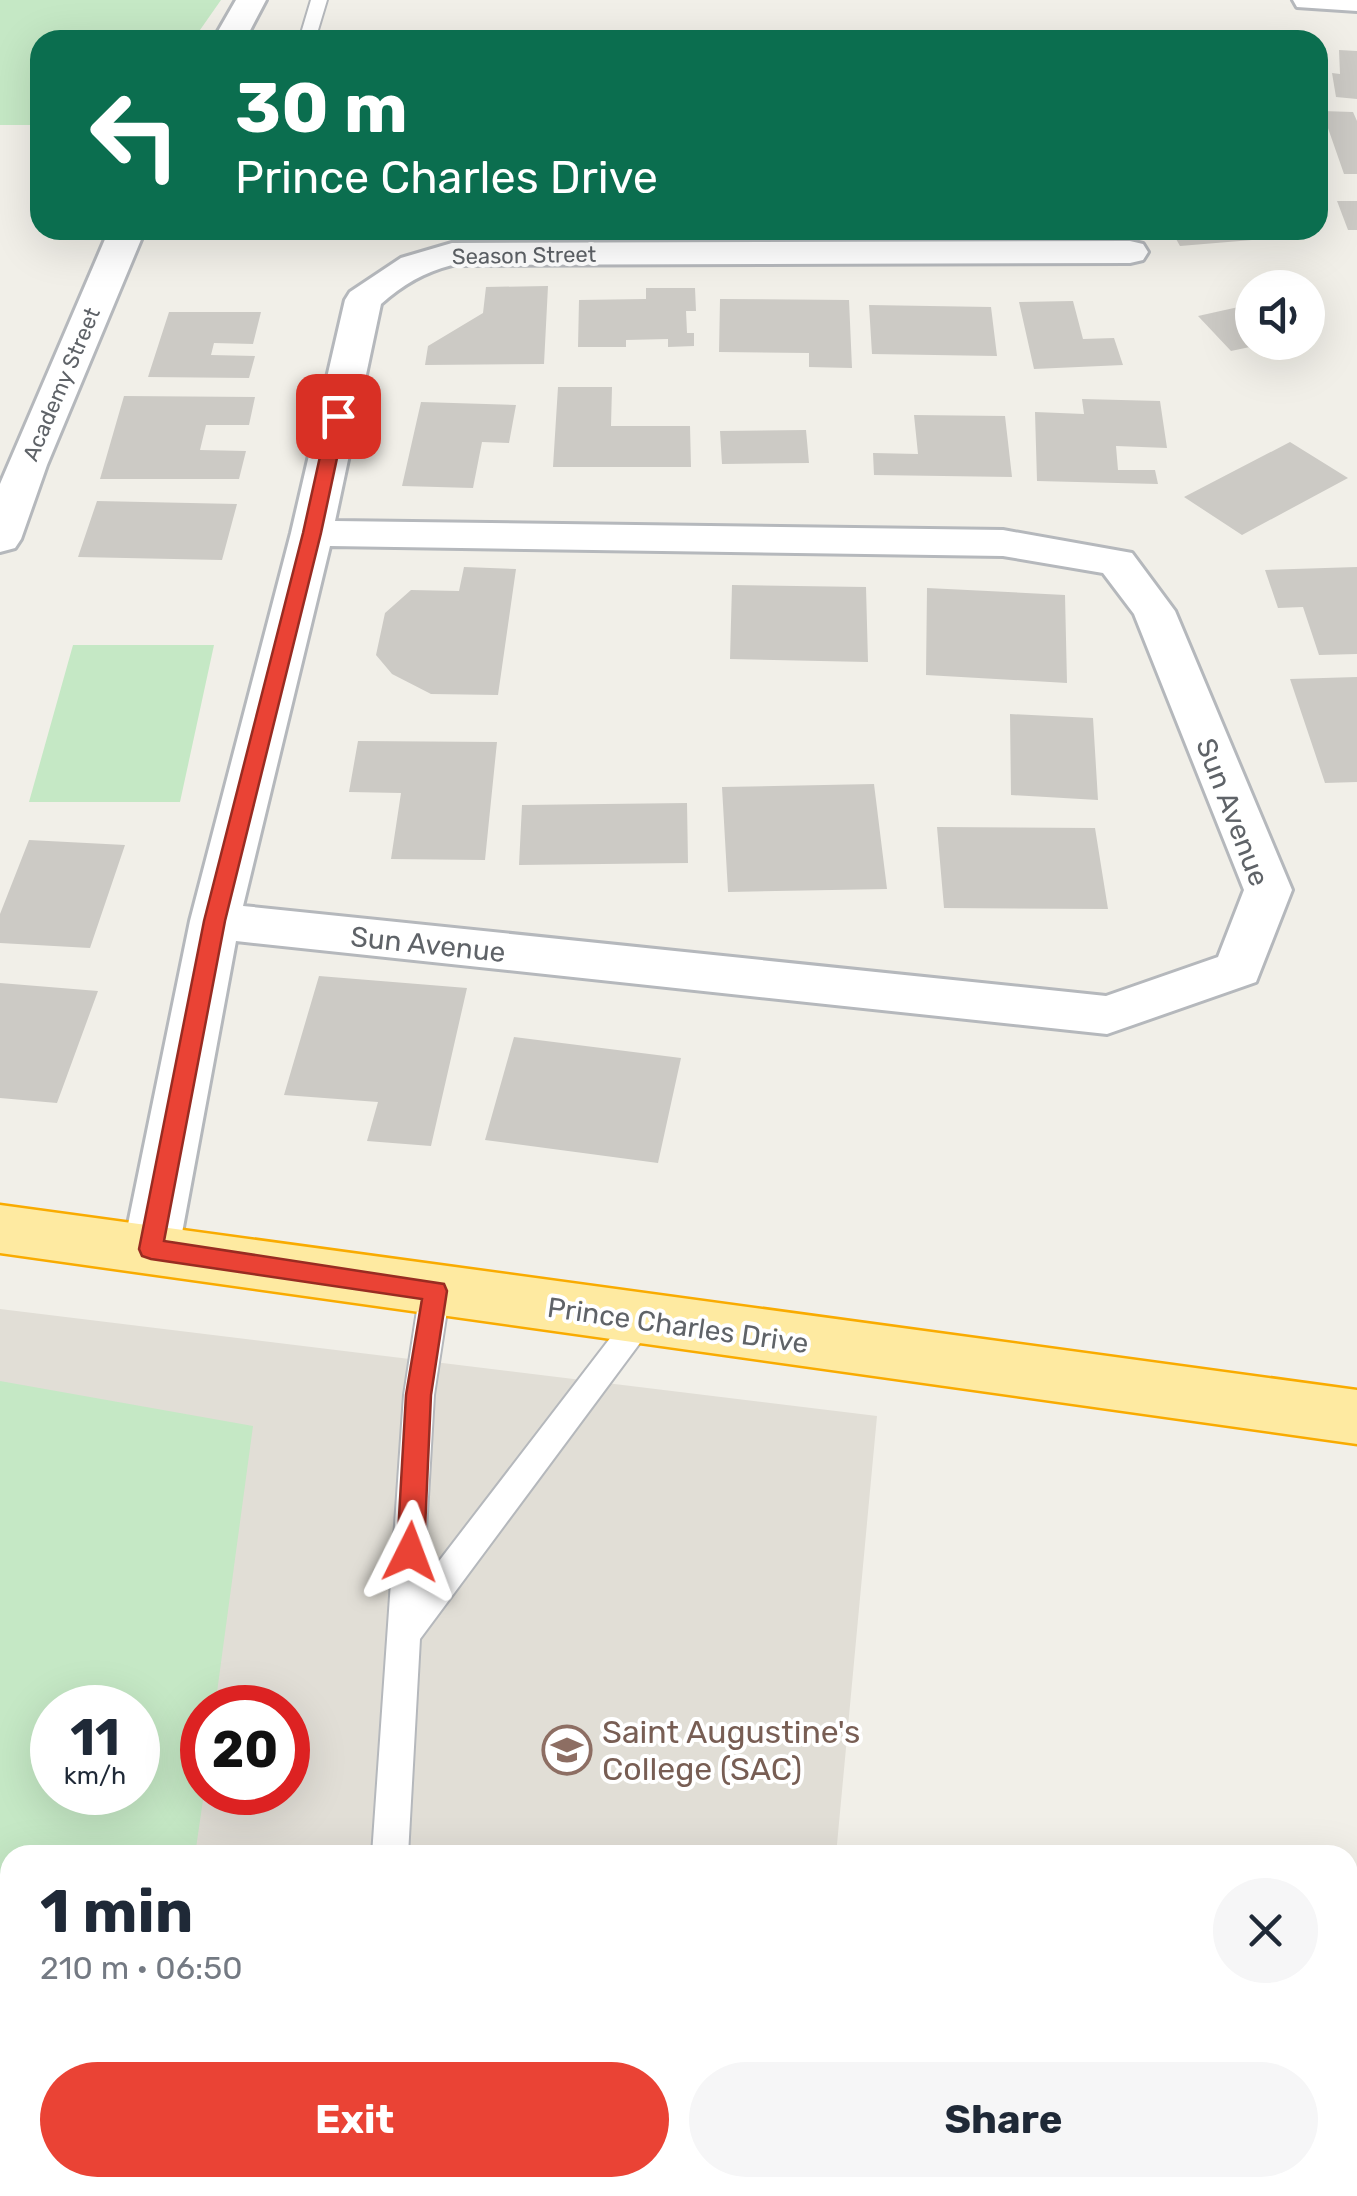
<!DOCTYPE html>
<meta charset="utf-8">
<style>
:root{--surface:#fff;--page:#f6f6f7;--text:#1f2937;--muted:#747a83;--accent:#ea4335}
body{margin:0;font-family:Rubik,sans-serif;background:var(--page);color:var(--text);height:100vh;display:flex;flex-direction:column;font-size:38px;white-space:nowrap}
*{box-sizing:border-box;margin:0}
p{font-size:32px;color:var(--muted)}
.icon{flex:none;width:55px;height:55px;fill:none;stroke:currentColor;stroke-width:2;stroke-linecap:round;stroke-linejoin:round}
.map{position:relative;flex:1;overflow:hidden}
.panel{position:absolute;left:0px;top:1845px;width:1358px;height:352px;display:flex;flex-direction:column;background:var(--surface);border-radius:30px 30px 0 0;box-shadow:0 10px 40px #0002}
.panel>*{flex:none}
.guide{position:absolute;left:30px;top:30px;width:1298px;height:210px;border-radius:30px;box-shadow:0 10px 40px #0002;background:#0b6e4f;color:#fff;overflow:hidden}
.buttons{position:absolute;left:1235px;top:270px;display:grid;gap:20px}
.buttons a{display:grid;place-items:center;width:90px;height:90px;border-radius:50%;background:var(--surface);box-shadow:0 10px 40px #0002;font-size:50px}
.speed{position:absolute;left:30px;top:1685px;display:flex;gap:20px;font-size:50px;font-weight:700;text-align:center}
.speed>*{display:grid;place-content:center;width:130px;height:130px;border-radius:50%;background:var(--surface);box-shadow:0 10px 40px #0002;line-height:1}
.speed small{font-size:25px;font-weight:400}
.speed .limit{border:15px solid #d22;background:#fff;color:#111}
.pin{position:absolute;display:grid;place-items:center;width:85px;height:85px;color:#fff;margin:-42px;border-radius:20px;box-shadow:0 5px 15px #0006}
.me{position:absolute;width:110px;margin:-55px;rotate:3deg;stroke-linejoin:round;filter:drop-shadow(0 0 8px #0008)}
.turn{display:flex;align-items:center;gap:35px;height:210px;padding:0 40px;font-size:45px}
.turn .icon{width:130px;height:130px;stroke-width:2.5}
.turn b{display:block;font-size:70px;line-height:85px}
.round{display:grid;place-items:center;flex:none;width:105px;height:105px;border-radius:52px;background:var(--page)}
.headline{display:flex;align-items:center;justify-content:space-between;height:170px;padding:0 40px}
h1{font-size:60px;font-weight:700;line-height:75px}
.action{display:flex;gap:20px;margin-top:auto;padding:20px 40px}
.action a{flex:1;height:115px;border-radius:60px;background:var(--accent);color:#fff;font-size:40px;font-weight:700;line-height:115px;text-align:center}
.action a+a{background:var(--page);color:var(--text)}
.map>svg:first-child{display:block}
.education{fill:#e1ded6;fill-rule:evenodd}
.green{fill:#c5e8c5;fill-rule:evenodd}
.building{fill:#cccac5}
.lines{fill:none;stroke-linecap:round;stroke-linejoin:round}
.service-casing{stroke:#b5b8bc;stroke-width:4}
.minor-casing{stroke:#b5b8bc;stroke-width:6}
.trunk-casing{stroke:#f9ab00;stroke-width:5}
.service{fill:#fff;fill-rule:evenodd}
.minor{fill:#fff;fill-rule:evenodd}
.trunk{fill:#feeaa1;fill-rule:evenodd}
.route{fill:#ea4335;stroke:#982c22;stroke-width:2.5}
.labels{text-anchor:middle;stroke-width:8;stroke-linejoin:round;paint-order:stroke}
.far-street-label{font-size:22px;fill:#5f6368;stroke:#fff}
.street-label{font-size:28px;fill:#5f6368;stroke:#fff}
.near-education-label{font-size:32px;fill:#785e54;stroke:#fff;text-anchor:start}
</style>
<div class="map">
<svg width="1357" height="2196" viewBox="0 0 1357 2196">
<rect width="100%" height="100%" fill="#f1efe8"/>
<path class="education" d="M0 1309 877 1416 836 1855H10V2188H805V2196H0ZM52 1708H138V1792H52ZM202 1708H288V1792H202Z"/>
<path class="green" d="M0 0H221L193 40H40V125H0Z
M73 645H214L180 802H29Z
M0 1381 253 1426 215 1707 202 1708 204 1793 195 1855H10V2188H151L150 2196H0ZM52 1708H138V1792H52Z
M473 2188H1248L1249 2196H473Z"/>
<path class="building" d="M1339 50 1357 51V99L1336 97 1332 73 1340 74Z
M1322 111 1353 112 1357 121V174H1344Z
M1337 201H1357V230H1348Z
M1171 230H1246L1252 240 1180 246Z
M548 286 544 364 425 365 428 346 483 313 486 287Z
M646 288H695L696 311H686L687 333H694V346L668 347V339L626 340V347H578L579 300 646 299Z
M720 299 849 300 852 368 809 367V353L719 352Z
M1073 301 1083 339 1114 338 1123 365 1034 369 1019 302Z
M1252 304V342L1264 344 1231 351 1198 316Z
M869 305 991 307 997 356 872 354Z
M169 312H261L253 344 214 343 211 355 255 356 249 378 148 377Z
M558 387H612L611 426H690L691 467H553Z
M124 396 255 397 249 425H206L200 450 246 451 239 479H100Z
M1082 399 1160 401 1167 448 1116 446 1118 470H1155L1158 484 1037 481 1035 412 1084 414Z
M421 402 516 405 509 443 482 442 473 488 402 486Z
M914 415 1005 416 1012 477 874 475 873 453 918 454Z
M806 430 809 463 722 464 720 431Z
M1290 442 1348 478 1242 535 1184 497Z
M97 501 237 504 222 560 78 557Z
M464 567 516 569 498 695 431 694 392 674 376 655 385 613 411 590 459 591Z
M1357 567V654L1319 655 1303 607 1278 608 1265 570Z
M732 585 866 587 868 662 730 659Z
M927 588 1065 595 1067 683 926 675Z
M1357 677V782L1325 783 1290 679Z
M1010 714 1093 718 1098 800 1011 795Z
M358 741 497 742 485 860 391 859 401 793 349 792Z
M874 784 887 889 728 892 722 787Z
M687 803 688 863 519 865 522 805Z
M937 827 1095 828 1108 909 944 908Z
M29 840 125 845 90 948 0 943V914Z
M319 976 467 988 431 1146 367 1141 378 1102 284 1095Z
M0 983 98 991 57 1103 0 1098Z
M514 1037 681 1058 658 1163 485 1140Z"/>
<g class="lines">
<g class="service-casing">
<path id="service" d="M311 0H327L315 40H299Z
M435 1279 445 1282 450 1291 434 1395 423 1582 631 1311 642 1307 653 1311 657 1320 420 1639 408 1855H372L404 1395 420 1291 425 1282Z
M338 2188H376L375 2196H337Z"/>
</g>
<g class="minor-casing">
<path id="minor" d="M236 0H266L245 40H213Z
M1293 0H1357V11L1297 7Z
M109 230H145L47 465 21 539 15 548 0 552V484Z
M1130 241 1143 244 1148 252 1143 260 1130 263 452 265C424 272 402 285 381 304L335 521 1003 530 1132 553 1175 611 1292 890 1256 982 1107 1034 236 941 179 1249 171 1265 151 1272 131 1265 123 1249 190 921 291 533 345 300 350 292 401 258 452 243ZM330 546 1003 556 1103 573 1134 614 1244 890 1218 957 1106 996 243 906Z"/>
</g>
<g class="trunk-casing">
<path id="trunk" d="M0 1205 1357 1390V1444L0 1253Z"/>
</g>
<use href="#service" class="service"/>
<use href="#minor" class="minor"/>
<use href="#trunk" class="trunk"/>
</g>
<path class="route" d="M338 411 346 416 321 533 225 921 164 1241 444 1284 447 1291 431 1395 424 1552 420 1561 410 1565 401 1561 397 1552 406 1395 422 1299 151 1259 142 1256 139 1249 204 921 303 533 329 416Z"/>
<defs>
<g id="school-ring" transform="scale(2.5)"><circle r="9.5" fill="#fff" stroke="#8d6e63" stroke-width="1.5"/><path d="M0-5L7-2L0 1L-7-2ZM-4 1L0 2.5L4 1V4Q0 6-4 4Z" fill="#8d6e63"/></g>
</defs>
<g fill-rule="evenodd">
<use href="#school-ring" x="567" y="1750"/>
</g>
<g class="labels">
<g class="far-street-label">
<text transform="translate(524 255) rotate(-1)" y="8">Season Street</text>
<text transform="translate(61 384) rotate(-67)" y="8">Academy Street</text>
</g>
<g class="street-label">
<text transform="translate(1233 812) rotate(69)" y="10">Sun Avenue</text>
<text transform="translate(428 944) rotate(6)" y="10">Sun Avenue</text>
<text transform="translate(678 1325) rotate(8)" y="10">Prince Charles Drive</text>
</g>
<g class="near-education-label">
<text x="602" y="1743">Saint Augustine's<tspan x="602" dy="37">College (SAC)</tspan></text>
</g>
</g>
</svg>
<div class="buttons">
<a><svg class="icon" aria-label="sound" viewBox="0 0 24 24"><path d="M4 9h4l5-4v14l-5-4H4zM17 9q2 3 0 6"/></svg></a>
</div>
<div class="speed"><div>11<small>km/h</small></div><div class="limit">20</div></div>
<div class="pin" style="left:338px;top:416px;background:#d93025"><svg class="icon" aria-label="arrive" viewBox="0 0 24 24"><path d="M6 21V4h12l-3 4 3 4H6"/></svg></div>
<svg class="me" style="left:410px;top:1552px" viewBox="-20 -20 40 40"><path d="M0-17L14 15 0 8-14 15z" fill="#ea4335" stroke="#fff" stroke-width="4"/></svg>
<div class="guide">
<div class="turn"><svg class="icon" aria-label="left" viewBox="0 0 24 24"><path d="M17 20v-9H6M10 6l-5 5 5 5"/></svg><div><b>30 m</b>Prince Charles Drive</div></div>
</div>
<section class="panel">
<div class="headline"><div><h1>1 min</h1><p>210 m · 06:50</p></div><a class="round"><svg class="icon" aria-label="close" viewBox="0 0 24 24"><path d="M6 6l12 12M18 6L6 18"/></svg></a></div>
<div class="action"><a>Exit</a><a>Share</a></div>
</section>
</div>
